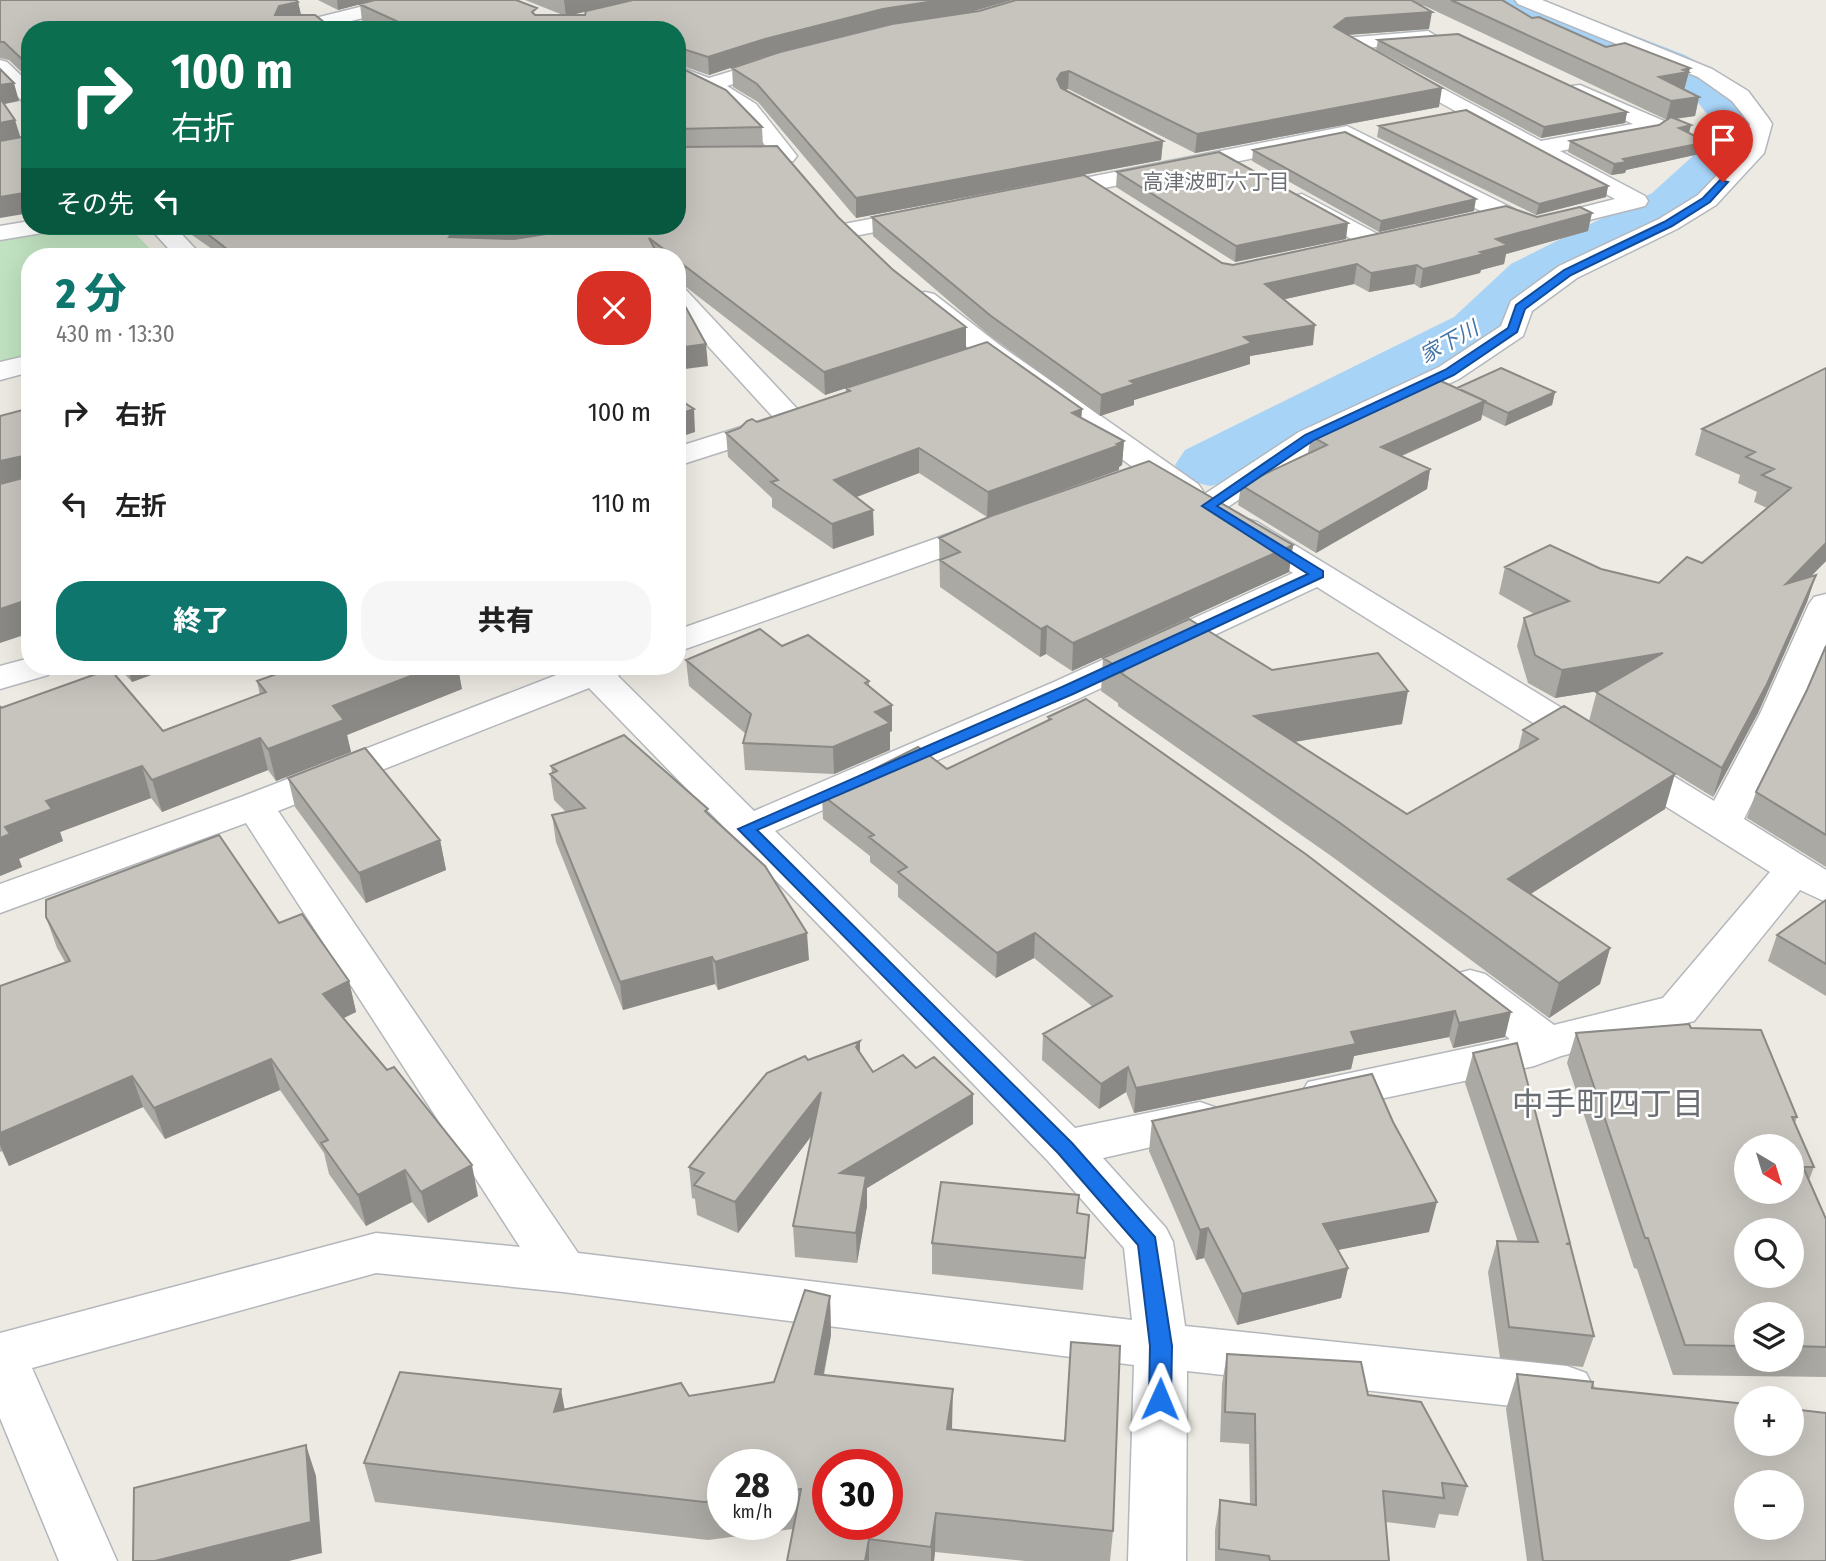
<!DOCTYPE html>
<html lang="ja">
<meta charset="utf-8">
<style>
:root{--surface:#fff;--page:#f6f6f6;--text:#222;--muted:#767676;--accent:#0f766e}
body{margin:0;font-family:"Fira Sans Condensed","Noto Sans JP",sans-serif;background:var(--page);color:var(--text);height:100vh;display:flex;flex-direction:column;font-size:26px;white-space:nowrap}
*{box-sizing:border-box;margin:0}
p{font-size:23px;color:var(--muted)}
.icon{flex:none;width:38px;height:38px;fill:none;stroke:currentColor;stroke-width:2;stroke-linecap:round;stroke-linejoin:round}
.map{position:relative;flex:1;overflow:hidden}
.details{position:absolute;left:21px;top:248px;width:665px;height:427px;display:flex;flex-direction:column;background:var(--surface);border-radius:28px;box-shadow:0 7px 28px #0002}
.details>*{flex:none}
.hud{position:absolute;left:21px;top:21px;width:665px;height:214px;border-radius:28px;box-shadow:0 7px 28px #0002;background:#0b6e4f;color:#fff;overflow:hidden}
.needle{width:46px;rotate:142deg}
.fabs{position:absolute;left:1734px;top:1134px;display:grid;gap:14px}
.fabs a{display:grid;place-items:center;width:70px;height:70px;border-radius:50%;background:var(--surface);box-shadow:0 7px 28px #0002;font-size:35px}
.speed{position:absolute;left:707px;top:1449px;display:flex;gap:14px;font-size:35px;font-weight:700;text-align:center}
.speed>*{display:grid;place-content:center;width:91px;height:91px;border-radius:50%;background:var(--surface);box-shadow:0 7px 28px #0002;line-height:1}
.speed small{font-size:18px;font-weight:400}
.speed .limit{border:10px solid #d22;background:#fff;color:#111}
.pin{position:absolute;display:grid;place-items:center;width:60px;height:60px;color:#fff;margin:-72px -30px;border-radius:50% 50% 50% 0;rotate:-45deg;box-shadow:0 0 7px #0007}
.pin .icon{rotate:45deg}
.me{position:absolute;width:77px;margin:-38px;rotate:1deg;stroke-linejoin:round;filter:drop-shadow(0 0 5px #0008)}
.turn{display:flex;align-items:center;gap:24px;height:147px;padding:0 35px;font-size:32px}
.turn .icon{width:91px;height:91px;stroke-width:2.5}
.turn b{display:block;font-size:49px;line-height:60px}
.then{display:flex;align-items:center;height:66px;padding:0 35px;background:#0003;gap:14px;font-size:26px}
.round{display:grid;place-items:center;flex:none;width:74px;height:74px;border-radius:28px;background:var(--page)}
.summary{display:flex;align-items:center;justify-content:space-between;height:119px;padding:0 35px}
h1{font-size:42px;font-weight:800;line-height:52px;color:var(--accent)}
.action{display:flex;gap:14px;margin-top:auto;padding:14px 35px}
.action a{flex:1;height:80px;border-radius:28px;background:var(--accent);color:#fff;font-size:28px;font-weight:800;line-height:80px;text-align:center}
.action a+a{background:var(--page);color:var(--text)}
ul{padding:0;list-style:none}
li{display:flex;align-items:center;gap:21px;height:91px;padding:0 35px}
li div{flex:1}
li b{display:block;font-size:26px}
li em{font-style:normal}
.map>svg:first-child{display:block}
.green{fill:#c0e2c0}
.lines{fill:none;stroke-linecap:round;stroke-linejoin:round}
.river{fill:#a7d3f7;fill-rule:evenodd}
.minor-casing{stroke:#b4b7bb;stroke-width:3}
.minor{fill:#fff;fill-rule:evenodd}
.wall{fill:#aba9a3;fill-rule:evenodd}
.shaded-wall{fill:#8b8985}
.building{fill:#c7c4be;stroke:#8b8985;stroke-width:2;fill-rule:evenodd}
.route{fill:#1a73e8;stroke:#114b97;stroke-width:2}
.labels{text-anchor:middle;stroke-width:5;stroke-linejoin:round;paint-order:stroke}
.far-neighbourhood-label{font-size:21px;fill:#6b6f73;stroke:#fff}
.far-water-label{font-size:21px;font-style:italic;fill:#4675a7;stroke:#fff}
.near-neighbourhood-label{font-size:32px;fill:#6b6f73;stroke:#fff}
</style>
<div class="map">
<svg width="1826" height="1561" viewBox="0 0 1826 1561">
<rect width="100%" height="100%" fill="#eceae2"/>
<path class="green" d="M95 226H128L158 257H30V355L0 363V241Z"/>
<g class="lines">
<path class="river" d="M1481 0H1542L1685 55 1730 80 1761 117 1767 139 1692 217 1553 290 1498 343 1235 480 1210 486 1185 480 1175 465 1185 450 1454 317 1511 264 1652 193 1715 136 1711 119 1696 100 1651 75 1488 9Z"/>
<g class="minor-casing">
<path id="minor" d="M388 0H422L419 4 315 30H280L283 26Z
M1515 0H1542L1712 69 1748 91 1769 119 1772 124 1764 153 1716 205 1677 229 1577 278 1532 311 1523 336 1459 379 1321 444 1219 513 1208 516 1197 513 1192 506 1197 499 1299 432 1439 367 1501 326 1511 301 1559 266 1659 219 1698 195 1745 146 1750 124 1732 101 1698 77 1518 4Z
M1428 31 1438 37 1435 41 1367 48 1541 141 1633 124 1572 96 1569 91 1572 86 1580 85 1664 121 1667 126 1664 131 1560 151 1645 196 1648 201 1645 206 1541 232 1532 230 1529 225 1532 220 1615 199 1334 44 1344 38Z
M784 55 791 57 794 61 791 65 727 86 756 104 797 156 793 161 677 165V151L768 149C735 106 727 102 677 80V66L709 78Z
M0 60 7 62 30 84V102L22 101 0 78Z
M1347 126 1514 209 1517 214 1514 219H1496L1344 140 1044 200 1036 198 1032 193 1036 188 1044 186Z
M1302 194 1385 238 1389 243 1385 248C1368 253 1345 261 1328 256L1324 251 1328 246 1353 240 1293 206 1290 201 1293 196Z
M923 209 932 211 935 216 932 221 849 237 840 235 837 230 840 225 849 223Z
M30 221V226H57L54 231 0 240V226Z
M148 226H174L203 257H176Z
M677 288 686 290 802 414 807 420 802 426 788 428 786 431 677 466V447L773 417 677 312Z
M925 292 934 294 1001 346 1198 484 1203 491 1198 498 1187 500 1176 498 981 358 916 306 912 300 916 294Z
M30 355V372L0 380V362Z
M1246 519 1257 522 1714 801 1760 714 1809 604 1814 597 1826 594V644L1796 714 1744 819 1826 870V902L1800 890 1694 1021 1561 1056 1534 1066 1324 1111 1308 1106 1301 1094 1308 1082 1510 1039 1455 996 1448 985 1455 974 1470 970 1485 974 1554 1025 1663 998 1770 872 1317 587 1080 698 775 831 1075 1128 1200 1102 1217 1108 1223 1120 1217 1132 1103 1158 1166 1228 1173 1242 1185 1326 1567 1366 1586 1373 1594 1389 1586 1405 1567 1412 1187 1371 1186 1561H1128L1134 1365 563 1292 376 1273 32 1368 117 1561H59L0 1418V1333L376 1233 520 1247 246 823 0 913V884L241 797 572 669 570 667H628L618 676 754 811 1054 682 1293 573 1235 536 1230 529 1235 522ZM589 688 1048 1161 1124 1248 1132 1320 578 1253 278 811Z
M988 520 999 523 1004 530 999 537 677 652V630Z
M30 658V667H53L48 675 0 689V666Z"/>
</g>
<use href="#minor" class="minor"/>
</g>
<path class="wall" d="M0 0 298 2 301 15 30 30V88L28 78 9 60 0 58Z
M318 0H516L537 15H563L525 0H1012L974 11 942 17 979 11 1016 0H1502L1532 18 1606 47 1690 68 1684 90 1699 97 1695 116 1675 119 1691 125 1689 133 1707 142 1704 153 1626 170 1625 173 1611 175 1568 152 1570 141 1659 125 1667 120 1425 6 1420 5 1429 29 1348 35 1439 107 1195 153 1068 89 1065 90 1163 141 1161 160 856 218 758 102 733 87 732 68 769 56 709 75 677 64V30H381L362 21 360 4 338 10ZM585 12V15H572Z
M1378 40 1627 112 1625 123 1541 138 1376 50Z
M677 66 762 127 763 146 838 217 966 349 1082 409 1081 418 1124 441 1122 465 1119 467V470L987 517 919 473 857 497 874 535 833 549 772 507V498L728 457 726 433 846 392V388L825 395 677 280V257H216L214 255 212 249 179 226H677Z
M1379 126 1608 186 1606 197 1536 215 1377 137Z
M1253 150 1474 211 1379 232 1252 161Z
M1117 172 1346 239 1235 262 1116 187Z
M872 217 1233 265 1537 217 1588 231 1506 254 1504 264 1481 270 1480 273 1420 288 1414 284 1369 292 1354 284 1284 299 1313 345 1250 356V364L1134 400V405L1100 416 990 336 873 236Z
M1826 368V561L1811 576 1816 575 1807 602 1758 713 1713 797 1589 721 1597 691 1555 698 1528 683 1517 646 1524 618 1534 614 1499 594 1505 567 1601 569 1659 583 1702 563 1767 508 1754 502 1757 492 1738 483 1740 475 1695 455 1702 429Z
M1457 388 1555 392 1552 405 1505 426 1482 415 1481 420 1402 456 1430 469 1427 489 1316 553 1238 505 1241 485 1308 453 1311 436 1325 430V426Z
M939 538 1293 545 1289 572 1072 671 1046 654 1040 657 940 587Z
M782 646 869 681V685L892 731 890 732V750L834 774 745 770 743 743 746 734 689 686 686 660Z
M1826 646V867L1747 818 1756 792 1807 690Z
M1103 658 1272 670 1402 724 1295 742 1407 814 1518 750 1523 730 1665 809 1530 894 1610 948 1600 984 1549 1018 1334 858 1118 706V703L1101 691Z
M118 667H173L132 682Z
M257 681 462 689 347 735 351 752 276 781 268 770 162 812 151 798 60 832 63 841 19 859 22 867 0 876 1 708 163 731 260 695Z
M1048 717 1505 1037 1453 1048 1449 1037 1354 1056 1351 1069 1134 1113 1126 1092 1099 1109 1042 1060 1043 1034 1093 1007 1034 958 996 978 898 897V885L870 862V856L823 819 822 795 947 769 1048 721Z
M551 766 708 814 809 960 718 990 715 984 623 1010 556 842 552 815 566 812 554 800 550 774 552 773Z
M288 778 440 840 446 870 366 903 295 807Z
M1826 900V996L1768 961 1777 935Z
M46 917 279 923 349 981 356 1012 344 1018 478 1196 428 1223 412 1202 366 1226 329 1174 324 1153 280 1090 165 1139 143 1107 9 1166 2 1151 0 1152V986L65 962 57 948Z
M1691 1028 1797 1117 1795 1123 1814 1167 1809 1180 1826 1219V1377L1673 1375 1637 1269 1634 1268 1567 1063 1576 1033ZM1746 1314H1792V1360H1746Z
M860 1041V1053L873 1072 916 1068 973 1094V1124L867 1188V1206L857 1263 795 1257 793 1226 812 1135 738 1233 697 1215 695 1199 692 1198 689 1167 808 1060Z
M1473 1053 1569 1244 1594 1336 1583 1367 1500 1358 1488 1272 1497 1241 1518 1242 1465 1083Z
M1152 1121 1429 1232 1338 1250 1348 1268 1341 1298 1237 1325 1204 1258 1196 1260 1149 1151Z
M1089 1215 1083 1290 932 1274V1243Z
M830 1296 831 1335 824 1375 952 1430 1064 1441 1071 1342 1113 1531 1110 1561H1025L935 1552 934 1561H787L793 1529 708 1540 375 1502 364 1463 565 1409 689 1396 774 1382ZM723 1465H782V1524H723Z
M1227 1354 1368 1395 1467 1486 1458 1516 1439 1514 1435 1528 1386 1522 1389 1561H1215V1530L1220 1500 1250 1504 1249 1444 1220 1442 1222 1384Z
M1517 1374 1592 1388 1826 1561H1527L1506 1409Z"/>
<path class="shaded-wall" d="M337 0H377L338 10Z
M564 0H635L566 16Z
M941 0H1012L974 11 884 26 765 56 709 75 708 57 765 39 883 9Z
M298 2 302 19 275 15 279 6Z
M1432 12 1429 29 1344 35 1334 27 1346 18Z
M1690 68 1684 90 1659 77 1683 70Z
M1069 71 1068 89 1060 91 1057 79 1061 73Z
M14 83 19 101 0 105V85Z
M1442 88 1439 107 1195 153 1197 134Z
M1699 97 1695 116 1666 120 1671 101Z
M1627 112 1625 123 1541 138 1544 127Z
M15 120 21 139 0 143V123Z
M1691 125 1688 136 1679 128Z
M1163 141 1161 160 856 218V198Z
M1707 142 1704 153 1626 170 1625 173 1611 175 1614 164 1623 159Z
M1608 186 1606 197 1536 215 1539 204Z
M30 192V213L0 218V197Z
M1476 199 1474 211 1379 232 1381 221Z
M1592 213 1588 231 1506 254 1504 264 1481 270 1480 273 1420 288 1423 269 1480 252 1496 239Z
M1348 223 1346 239 1235 262 1236 246Z
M466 226H603L468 246 449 237 454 230Z
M1357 264 1354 284 1263 304 1265 284Z
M1417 265 1414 284 1369 292 1371 273Z
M1315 325 1313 345 1250 356V364L1134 400V405L1100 416 1101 395 1130 381 1244 337Z
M966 327V349L825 395 824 372Z
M706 344 708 366 677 370V348Z
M1555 392 1552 405 1505 426 1508 413Z
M1485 401 1481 420 1378 466 1381 447Z
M694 409 695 432 677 438V415Z
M1082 409 1080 433 1072 413Z
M1124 441 1122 465 1119 467V470L987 517 988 492Z
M919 448V473L835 505 834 480Z
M23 456 30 479 0 492V461Z
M1430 469 1427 489 1316 553 1319 532Z
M873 510 874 535 833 549 832 524Z
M1826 543V561L1777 611 1786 584Z
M1293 545 1289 572 1072 671 1073 643Z
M1816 575 1807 602 1758 713 1713 797 1722 768Z
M30 599V633L0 643V609Z
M1047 626 1046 654 1040 657 1041 629Z
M1663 653 1655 682 1555 698 1562 670Z
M127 667H173L132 682Z
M434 667H458L462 689 347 735 351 752 276 781 268 749 333 706Z
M1408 691 1402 724 1250 749 1254 716Z
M892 705V731L890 732V750L834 774 833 747 875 712Z
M260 738 268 770 162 812 152 780Z
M142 766 151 798 60 832 63 841 19 859 22 867 0 876V838L5 827 46 801Z
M1675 774 1665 809 1499 914 1508 879Z
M440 840 446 870 366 903 359 873Z
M807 933 809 960 718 990 715 962Z
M1035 933 1034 958 996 978 997 953Z
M1610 948 1600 984 1549 1018 1559 983Z
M712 957 715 984 623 1010 620 982Z
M349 981 356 1012 331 1024 323 994Z
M1455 1011 1449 1037 1354 1056 1351 1069 1134 1113 1136 1088 1351 1032Z
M1511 1012 1505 1037 1453 1048 1459 1023Z
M860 1041V1072L856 1047Z
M271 1059 280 1090 165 1139 154 1108Z
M1128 1067 1126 1092 1099 1109 1101 1084Z
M132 1076 143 1107 9 1166 0 1145V1133Z
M821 1092 822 1122 738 1233 735 1202Z
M973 1094V1124L867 1188V1206L857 1263 856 1233 840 1173Z
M472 1165 478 1196 428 1223 421 1192Z
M405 1170 412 1202 366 1226 358 1195Z
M1437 1202 1429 1232 1317 1254 1323 1224Z
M1208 1228 1204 1258 1196 1260 1200 1230Z
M1348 1268 1341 1298 1237 1325 1242 1294Z
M830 1296 831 1335 816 1412 815 1374Z
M561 1389 568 1428 554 1412Z
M953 1389 952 1428 947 1468V1429Z
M306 1445 316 1476 322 1553 289 1561H155Z
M936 1513 935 1552 934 1561H931V1547Z
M869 1539V1561H865Z"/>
<path class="building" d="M0 0H296L298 2 279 6 275 15H315L334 30H30V80L28 81 27 64 4 42H0Z
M375 0H516L537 8 532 12 535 15H585L586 11 633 0H941L883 9 765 39 708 57 677 47V30H416L359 4Z
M1016 0H1411L1432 12 1346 18 1334 27 1442 88 1197 134 1069 71 1061 73 1057 79 1061 88 1163 141 856 198 757 84 732 68 780 52 892 24 979 11Z
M1451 0H1502L1532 18 1539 17 1606 47 1625 43 1690 68 1683 70 1688 72 1659 77 1699 97 1671 101Z
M1458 34 1627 112 1544 127 1378 40Z
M677 66 726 90 762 127 677 129Z
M0 69 14 83 0 85Z
M0 98 15 120 0 123Z
M1466 110 1608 186 1539 204 1379 126Z
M1671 117 1691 125 1679 128 1707 142 1623 159 1627 162 1614 164 1570 141 1659 125Z
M1345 132 1476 199 1381 221 1253 150Z
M27 136 30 141V192L0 197V141Z
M777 146 838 217 892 269 966 327 824 372 677 260V257H674L649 238 659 257H237L209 235 214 233 203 226H466L454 230 449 237 514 239 597 226H677V147Z
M1219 152 1348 223 1236 246 1117 172Z
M1084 175 1222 263 1233 265 1506 206 1537 217 1580 207 1592 213 1496 239 1508 245 1480 252 1484 254 1423 269 1417 265 1371 273 1357 264 1265 284 1315 325 1244 337 1252 343 1130 381 1135 384 1101 395 991 316 872 217Z
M677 297 684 304 706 344 677 348Z
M987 342 1082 409 1072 413 1124 441 1117 444 1120 445 988 492 919 448 834 480 873 510 832 524 771 482 778 480 726 433 740 428 747 421 752 419 757 422 850 391 846 388Z
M1501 368 1555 392 1508 413 1485 402V401L1457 388Z
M1826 368V543L1786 584 1816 575 1767 684 1722 768 1596 692 1663 653 1562 670 1535 655 1524 618 1569 601 1505 567 1550 545 1601 569 1659 583 1687 557 1702 563 1791 488 1762 475 1774 469 1746 457 1755 452 1702 429Z
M1432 377 1485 401 1381 447 1430 469 1319 532 1241 485 1327 445 1311 436 1329 429 1325 426Z
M677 398 694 409 677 415Z
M30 408V599L0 609V484L23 478V456L0 461V416Z
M1149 461 1293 545 1073 643 1047 626 1041 629 940 560 960 552 939 538 991 516Z
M1189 619 1272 670 1378 653 1408 691 1254 716 1407 814 1538 739 1523 730 1564 706 1675 774 1508 879 1610 948 1559 983 1340 823 1121 673 1124 671 1103 658Z
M760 629 782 646 808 635 869 681 865 683 892 705 875 712 890 723 833 747 743 743 751 714 686 660Z
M1826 646V835L1756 792 1807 690Z
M296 667H434L333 706 344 720 268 749 260 738 152 780 142 766 46 801 52 809 5 827 10 834 0 838V706L1 708 110 669 163 731 266 692 257 681Z
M1086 699 1307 855 1511 1012 1459 1023 1455 1011 1351 1032 1356 1044 1136 1088 1128 1067 1101 1084 1043 1034 1112 996 1035 933 997 953 898 872 907 867 869 837 874 835 822 795 918 747 947 769 1051 719 1048 717Z
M624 735 708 809 705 811 765 866 807 933 715 962 712 957 620 982 552 815 585 808 550 774 557 771 551 766Z
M365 748 440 840 359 873 288 778Z
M219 835 279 923 302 914 349 981 323 994 387 1070 394 1067 472 1165 421 1192 405 1170 358 1195 321 1143 328 1140 271 1059 154 1108 132 1076 0 1133V986L70 961 46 917V900Z
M1826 900V964L1777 935Z
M1689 1024 1691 1028 1761 1030 1797 1117H1792L1814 1167H1803L1826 1219V1347L1792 1346V1314H1746V1346L1685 1345 1648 1238H1645L1576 1033ZM1746 1146H1792V1192H1746ZM1746 1230H1792V1276H1746Z
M860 1041 856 1047 873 1072 903 1055 916 1068 934 1057 973 1094 840 1173 866 1176 856 1233 793 1226 821 1092 735 1202 694 1185 704 1173 689 1167 767 1073 805 1056 808 1060Z
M1517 1043 1570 1243 1566 1244H1570L1594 1336 1509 1327 1497 1241 1538 1242 1473 1053Z
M1372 1074 1393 1122 1437 1202 1323 1224 1348 1268 1242 1294 1208 1228 1200 1230 1152 1121Z
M941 1182 1079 1195 1077 1213 1089 1215 1085 1258 932 1243Z
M805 1290 830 1296 815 1374 953 1389 947 1429 1065 1441 1071 1342 1120 1346 1113 1531 936 1513 931 1547 869 1539 865 1561H787L801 1489 782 1492V1465H723V1500L704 1502 364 1463 400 1372 561 1389 554 1412 681 1383 689 1396 774 1382ZM828 1465H887V1524H828Z
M1227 1354 1361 1362 1368 1395 1421 1402 1467 1486 1442 1483 1444 1498 1383 1491 1389 1561H1270L1269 1556 1219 1549 1220 1500 1256 1505 1255 1414 1225 1412Z
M1517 1374 1593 1382 1592 1388 1746 1404V1444H1792V1409L1826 1413V1561H1543ZM1746 1482H1792V1528H1746Z
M306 1445 311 1522 155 1561H133L134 1488Z"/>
<path class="route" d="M1720 180 1728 182 1710 202 1672 226 1571 275 1525 309 1517 332 1454 375 1314 440 1217 506 1323 571V577L1073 694 757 830 1072 1143 1155 1237 1172 1346 1171 1399 1168 1406 1160 1409 1152 1406 1149 1399 1150 1346 1138 1245 1058 1153 738 829 1062 687 1308 574 1202 506 1305 435 1445 370 1508 328 1516 305 1564 270 1664 222 1703 198Z"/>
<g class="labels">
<g class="far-neighbourhood-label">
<text x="1216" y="189">高津波町六丁目</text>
</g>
<g class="far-water-label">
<text transform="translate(1449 342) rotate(-29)" y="7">家下川</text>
</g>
<g class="near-neighbourhood-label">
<text x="1608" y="1115">中手町四丁目</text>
</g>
</g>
</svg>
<div class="fabs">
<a><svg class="needle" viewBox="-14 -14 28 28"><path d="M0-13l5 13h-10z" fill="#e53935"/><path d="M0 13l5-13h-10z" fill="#767676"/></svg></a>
<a><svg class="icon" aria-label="search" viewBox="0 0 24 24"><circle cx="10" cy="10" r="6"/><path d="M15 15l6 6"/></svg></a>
<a><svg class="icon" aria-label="layers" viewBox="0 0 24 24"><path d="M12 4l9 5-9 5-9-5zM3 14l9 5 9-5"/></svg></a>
<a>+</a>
<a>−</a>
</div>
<div class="speed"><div>28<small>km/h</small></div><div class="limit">30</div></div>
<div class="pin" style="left:1723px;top:182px;background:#d93025"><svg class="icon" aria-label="arrive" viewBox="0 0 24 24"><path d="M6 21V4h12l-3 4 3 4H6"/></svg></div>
<svg class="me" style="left:1160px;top:1399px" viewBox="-20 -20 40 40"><path d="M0-17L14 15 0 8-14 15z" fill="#1a73e8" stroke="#fff" stroke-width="4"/></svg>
<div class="hud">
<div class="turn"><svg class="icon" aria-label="right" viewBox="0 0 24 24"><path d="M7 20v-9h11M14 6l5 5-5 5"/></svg><div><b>100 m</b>右折</div></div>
<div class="then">その先<svg class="icon" aria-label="left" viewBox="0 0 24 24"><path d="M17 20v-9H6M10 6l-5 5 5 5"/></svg></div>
</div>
<section class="details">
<div class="summary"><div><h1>2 分</h1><p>430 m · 13:30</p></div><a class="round" style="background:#d93025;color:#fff"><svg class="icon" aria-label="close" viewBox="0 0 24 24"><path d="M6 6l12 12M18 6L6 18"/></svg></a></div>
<ul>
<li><svg class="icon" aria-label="right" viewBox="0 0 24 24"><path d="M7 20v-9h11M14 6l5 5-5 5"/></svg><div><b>右折</b></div><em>100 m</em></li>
<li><svg class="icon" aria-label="left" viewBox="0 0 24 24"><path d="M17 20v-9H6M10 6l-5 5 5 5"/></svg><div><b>左折</b></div><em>110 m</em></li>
</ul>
<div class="action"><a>終了</a><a>共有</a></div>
</section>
</div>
